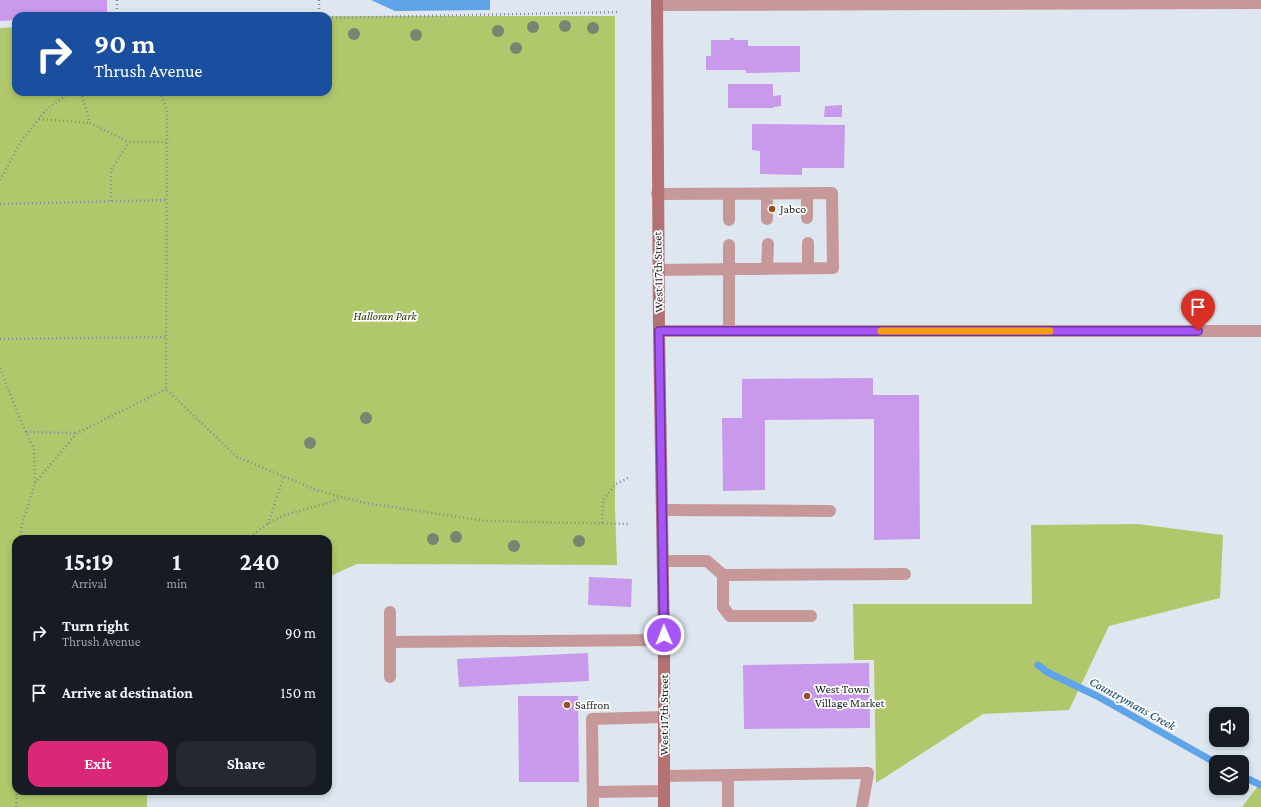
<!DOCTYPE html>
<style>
:root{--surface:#171b24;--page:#242831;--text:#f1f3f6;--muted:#9ea1a6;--accent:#db2777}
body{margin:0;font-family:"Crimson Pro",serif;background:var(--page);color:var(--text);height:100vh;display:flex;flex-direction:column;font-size:15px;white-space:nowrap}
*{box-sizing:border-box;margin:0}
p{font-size:13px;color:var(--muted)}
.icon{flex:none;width:22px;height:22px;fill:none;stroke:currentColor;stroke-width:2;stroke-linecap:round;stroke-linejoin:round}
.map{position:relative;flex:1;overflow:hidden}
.side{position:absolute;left:12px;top:535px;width:320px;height:260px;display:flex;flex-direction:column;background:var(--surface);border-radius:12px;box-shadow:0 2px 6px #0003}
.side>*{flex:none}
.hud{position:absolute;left:12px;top:12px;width:320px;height:84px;border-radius:12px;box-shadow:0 2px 6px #0003;background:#1a4fa0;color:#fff;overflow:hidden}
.controls{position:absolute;left:1209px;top:707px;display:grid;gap:8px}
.controls a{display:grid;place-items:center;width:40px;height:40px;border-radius:8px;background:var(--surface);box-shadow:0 2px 6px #0003;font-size:20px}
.pin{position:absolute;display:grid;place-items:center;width:34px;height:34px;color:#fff;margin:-41px -17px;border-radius:50% 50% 50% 0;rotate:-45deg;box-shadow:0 0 4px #0007}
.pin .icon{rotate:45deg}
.me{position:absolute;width:44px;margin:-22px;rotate:359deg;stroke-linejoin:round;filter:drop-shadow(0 0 3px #0008)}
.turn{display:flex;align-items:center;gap:14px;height:84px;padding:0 16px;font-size:18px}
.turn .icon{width:52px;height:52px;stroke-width:2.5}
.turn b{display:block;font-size:28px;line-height:34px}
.eta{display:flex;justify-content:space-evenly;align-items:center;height:68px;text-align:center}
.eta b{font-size:24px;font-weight:700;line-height:28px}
.cta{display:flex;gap:8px;margin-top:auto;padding:8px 16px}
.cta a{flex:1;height:46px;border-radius:12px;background:var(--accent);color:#fff;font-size:16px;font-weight:700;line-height:46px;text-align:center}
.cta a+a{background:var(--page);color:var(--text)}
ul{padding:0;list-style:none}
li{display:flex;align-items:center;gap:12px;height:60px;padding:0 16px}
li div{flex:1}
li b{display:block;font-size:15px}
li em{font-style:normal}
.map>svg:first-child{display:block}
.green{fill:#b0c86b}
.water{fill:#5fa4e9}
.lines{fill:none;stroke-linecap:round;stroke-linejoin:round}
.stream{stroke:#5fa4e9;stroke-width:7}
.building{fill:#c999eb}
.path{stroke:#858c92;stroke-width:2.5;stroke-dasharray:1 3;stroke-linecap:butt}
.lane{stroke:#c79899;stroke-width:12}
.street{stroke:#c79899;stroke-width:12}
.secondary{stroke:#b57274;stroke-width:12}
.tree{fill:#7b8471}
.route-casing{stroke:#6d37a1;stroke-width:10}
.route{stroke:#a855f7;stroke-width:7}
.slow{stroke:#f59e0b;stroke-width:7}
.poi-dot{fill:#955124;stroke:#fff;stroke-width:1.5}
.labels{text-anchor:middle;stroke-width:3.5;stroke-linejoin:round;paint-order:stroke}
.poi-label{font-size:12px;fill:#1b1e21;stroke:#fff;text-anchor:start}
.street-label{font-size:12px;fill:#1b1e21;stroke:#fff}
.park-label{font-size:12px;font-style:italic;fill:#2a330a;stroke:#fff}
.water-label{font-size:13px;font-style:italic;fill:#144673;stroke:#fff}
</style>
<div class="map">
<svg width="1261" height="807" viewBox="0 0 1261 807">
<rect width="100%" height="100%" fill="#dee7ef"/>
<path class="green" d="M117 16H615V510L617 565 357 564 328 577V539H16V791H147V807H0V28L16 27V92H328V16Z
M1138 524 1223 535 1220 598 1109 626 1069 710 983 714 876 783 874 660H854L853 604H1032L1031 525Z
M1261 782V807H1242Z"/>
<path class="water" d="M371 0H490V10L395 11Z"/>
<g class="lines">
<path class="stream" d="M1038 665 1047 672 1097 696 1216 763
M1242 776 1261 785"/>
</g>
<path class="building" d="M0 0H107V16H16V20L0 21Z
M730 38H734V40H748V46H800V72L746 73V70H706V56H711V40H730Z
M728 84H773V96L781 95V106L774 107V108H728Z
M842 105V117H824L825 106Z
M752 124 845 125 844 168H802V175L760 174V151L752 150Z
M873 378V395H919L920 539 874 540V419L765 420V490L723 491 722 418H742V379Z
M589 577 632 579 631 607 588 605Z
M588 653 589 681 459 687 457 659Z
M869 663 870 728 744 729 743 665Z
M518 696H578L579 782H519Z"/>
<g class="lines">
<path class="path" d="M117 0V16
M319 0V16
M328 18 619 12
M81 92 90 123 129 142H166
M160 92 167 110 166 389 237 457 319 491 365 503 486 521 629 524
M39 119 90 123
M0 180 22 140 46 110 70 92
M111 201V170L129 142
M0 204 166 200
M0 339 165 337
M0 368 20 419 34 449 35 483 22 525 20 539
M26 432 77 433
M35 483 77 433 166 389
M602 523 603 500 616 484 628 478
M268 524 284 476
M247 539C258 531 270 521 283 516 303 509 323 506 342 497
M16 572 13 594 16 639
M16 807 17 791"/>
<path class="lane" d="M807 193V218
M657 194 832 193 833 268 658 270
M729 194V220
M767 194V219
M808 243V268
M767 269 768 244
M729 331V245
M662 510 830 511
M663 561H707L723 575V607L730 616H811
M723 575 905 574
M390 612V642
M390 677V642L664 640
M728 775V807
M664 776 868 773 862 807
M593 792 664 791
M593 807 592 719 664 717"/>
<path class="street" d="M657 5 1261 3
M659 331H1261"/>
<path class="secondary" d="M657 0 659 331 664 640V807"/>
</g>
<g class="tree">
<circle cx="565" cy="26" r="6"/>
<circle cx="533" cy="27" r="6"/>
<circle cx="593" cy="28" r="6"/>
<circle cx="498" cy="31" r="6"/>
<circle cx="354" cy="34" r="6"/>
<circle cx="416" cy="35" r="6"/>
<circle cx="516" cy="48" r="6"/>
<circle cx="366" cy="418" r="6"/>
<circle cx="310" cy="443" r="6"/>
<circle cx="456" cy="537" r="6"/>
<circle cx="433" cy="539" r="6"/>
<circle cx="579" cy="541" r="6"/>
<circle cx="514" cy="546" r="6"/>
</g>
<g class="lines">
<g class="route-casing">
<path id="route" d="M664 635 659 331H1198"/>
</g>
<use href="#route" class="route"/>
<path class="slow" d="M881 331H1050"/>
</g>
<g class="poi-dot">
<circle cx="772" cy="209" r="4"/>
<circle cx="807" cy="696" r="4"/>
<circle cx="567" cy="705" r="4"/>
</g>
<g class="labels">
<g class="poi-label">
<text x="780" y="213">Jabco</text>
<text x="815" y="693">West Town<tspan x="815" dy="14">Village Market</tspan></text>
<text x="575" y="709">Saffron</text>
</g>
<g class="street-label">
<text transform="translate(658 272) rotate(-91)" y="4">West 117th Street</text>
<text transform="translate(664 715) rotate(-90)" y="4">West 117th Street</text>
</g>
<g class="park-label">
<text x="385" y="320">Halloran Park</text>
</g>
<g class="water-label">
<text transform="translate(1133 703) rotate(29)" y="5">Countrymans Creek</text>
</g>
</g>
</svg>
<div class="controls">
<a><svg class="icon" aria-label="sound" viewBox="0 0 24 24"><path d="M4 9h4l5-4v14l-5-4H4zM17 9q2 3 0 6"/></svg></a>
<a><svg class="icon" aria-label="layers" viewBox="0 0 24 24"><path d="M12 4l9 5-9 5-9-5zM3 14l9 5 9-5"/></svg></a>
</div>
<div class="pin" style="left:1198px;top:331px;background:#d93025"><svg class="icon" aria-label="arrive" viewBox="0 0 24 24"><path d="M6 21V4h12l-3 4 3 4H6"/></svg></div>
<svg class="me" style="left:664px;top:635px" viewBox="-20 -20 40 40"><circle r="17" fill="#a855f7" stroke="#fff" stroke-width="3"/><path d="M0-11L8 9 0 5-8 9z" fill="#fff"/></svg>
<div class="hud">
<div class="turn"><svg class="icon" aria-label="right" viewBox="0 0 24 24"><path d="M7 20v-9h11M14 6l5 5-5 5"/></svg><div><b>90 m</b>Thrush Avenue</div></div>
</div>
<section class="side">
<div class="eta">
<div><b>15:19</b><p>Arrival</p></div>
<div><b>1</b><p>min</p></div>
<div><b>240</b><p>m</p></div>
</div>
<ul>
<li><svg class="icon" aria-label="right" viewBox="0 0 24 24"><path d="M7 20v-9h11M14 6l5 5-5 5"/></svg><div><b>Turn right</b><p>Thrush Avenue</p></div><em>90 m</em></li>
<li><svg class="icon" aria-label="arrive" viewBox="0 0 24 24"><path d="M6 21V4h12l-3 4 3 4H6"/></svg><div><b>Arrive at destination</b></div><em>150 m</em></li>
</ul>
<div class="cta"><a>Exit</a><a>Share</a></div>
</section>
</div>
